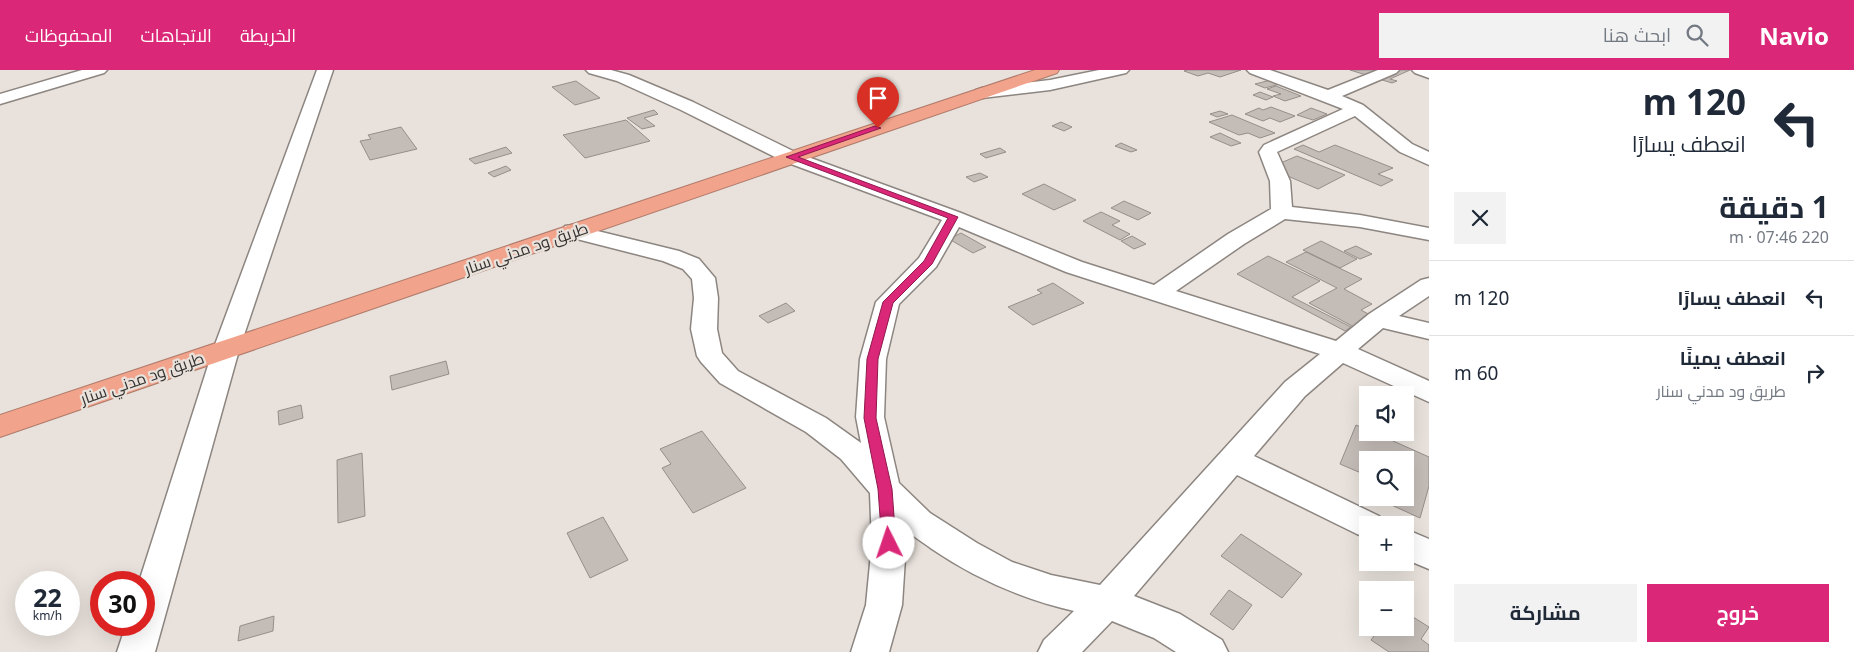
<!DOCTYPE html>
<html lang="ar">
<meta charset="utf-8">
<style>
:root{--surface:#fff;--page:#f2f2f3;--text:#1f2937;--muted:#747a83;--line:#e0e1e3;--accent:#db2777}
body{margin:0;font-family:"Noto Sans",Cairo,sans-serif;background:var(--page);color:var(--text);direction:rtl;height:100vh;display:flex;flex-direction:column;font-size:19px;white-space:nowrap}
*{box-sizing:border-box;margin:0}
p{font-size:16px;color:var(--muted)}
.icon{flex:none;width:28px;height:28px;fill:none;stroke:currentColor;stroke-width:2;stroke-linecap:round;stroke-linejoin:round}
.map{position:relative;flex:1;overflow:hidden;direction:ltr}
.details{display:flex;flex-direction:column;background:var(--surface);width:425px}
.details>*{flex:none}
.top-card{background:#fff;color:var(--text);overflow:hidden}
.fabs{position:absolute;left:1359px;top:316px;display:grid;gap:10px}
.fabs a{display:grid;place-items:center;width:55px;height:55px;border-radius:0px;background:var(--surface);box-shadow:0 5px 20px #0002;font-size:25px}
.speed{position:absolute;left:15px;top:501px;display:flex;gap:10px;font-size:25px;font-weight:700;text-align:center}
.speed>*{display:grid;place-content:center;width:65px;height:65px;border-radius:50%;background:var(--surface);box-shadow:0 5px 20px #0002;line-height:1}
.speed small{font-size:12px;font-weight:400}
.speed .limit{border:8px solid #d22;background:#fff;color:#111}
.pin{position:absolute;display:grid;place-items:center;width:42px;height:42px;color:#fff;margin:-51px -21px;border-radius:50% 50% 50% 0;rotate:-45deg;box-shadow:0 0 5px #0007}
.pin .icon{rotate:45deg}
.me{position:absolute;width:55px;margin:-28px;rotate:356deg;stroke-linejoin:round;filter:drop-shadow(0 0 4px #0008)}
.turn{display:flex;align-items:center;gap:18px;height:105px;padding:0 25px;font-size:22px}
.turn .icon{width:65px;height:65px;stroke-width:2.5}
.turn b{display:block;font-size:35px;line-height:42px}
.round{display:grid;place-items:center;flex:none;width:52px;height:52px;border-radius:0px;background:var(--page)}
.overview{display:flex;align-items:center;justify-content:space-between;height:85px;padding:0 25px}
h1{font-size:30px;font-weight:700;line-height:38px}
.button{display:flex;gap:10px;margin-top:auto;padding:10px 25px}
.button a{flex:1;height:58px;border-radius:0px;background:var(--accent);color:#fff;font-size:20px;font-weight:700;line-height:58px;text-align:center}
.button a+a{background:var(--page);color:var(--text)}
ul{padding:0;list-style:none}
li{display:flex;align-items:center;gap:15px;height:75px;padding:0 25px;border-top:1px solid var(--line)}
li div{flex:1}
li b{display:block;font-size:19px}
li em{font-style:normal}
header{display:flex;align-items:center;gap:30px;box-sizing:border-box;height:70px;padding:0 25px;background:var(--accent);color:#fff}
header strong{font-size:24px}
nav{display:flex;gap:28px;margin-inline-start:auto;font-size:18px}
.search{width:350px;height:45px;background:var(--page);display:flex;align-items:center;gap:12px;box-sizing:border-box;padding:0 18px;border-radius:0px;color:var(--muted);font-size:19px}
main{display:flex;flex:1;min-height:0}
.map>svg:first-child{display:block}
.building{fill:#c4bcb7;stroke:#958e8a}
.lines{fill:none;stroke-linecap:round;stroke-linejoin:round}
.street-casing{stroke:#8c8580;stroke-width:3}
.highway-casing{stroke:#af7b6b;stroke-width:2}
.street{fill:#fff;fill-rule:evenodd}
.highway{fill:#f1a38b;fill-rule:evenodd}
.route{fill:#db2777;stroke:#8e194d}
.labels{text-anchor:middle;stroke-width:4.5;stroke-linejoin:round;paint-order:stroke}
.street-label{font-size:16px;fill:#353230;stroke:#e9e2dc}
</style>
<header>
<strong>Navio</strong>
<div class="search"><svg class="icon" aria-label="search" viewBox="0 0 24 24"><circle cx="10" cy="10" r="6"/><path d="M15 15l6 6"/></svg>ابحث هنا</div>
<nav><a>الخريطة</a><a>الاتجاهات</a><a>المحفوظات</a></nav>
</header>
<main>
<section class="details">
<div class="top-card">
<div class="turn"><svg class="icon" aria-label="left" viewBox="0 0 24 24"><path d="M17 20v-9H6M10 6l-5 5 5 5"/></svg><div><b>120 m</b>انعطف يسارًا</div></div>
</div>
<div class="overview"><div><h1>1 دقيقة</h1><p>220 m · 07:46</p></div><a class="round"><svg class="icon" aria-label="close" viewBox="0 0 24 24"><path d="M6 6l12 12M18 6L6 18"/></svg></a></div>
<ul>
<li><svg class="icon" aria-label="left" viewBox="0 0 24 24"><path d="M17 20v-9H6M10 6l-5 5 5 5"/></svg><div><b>انعطف يسارًا</b></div><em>120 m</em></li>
<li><svg class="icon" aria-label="right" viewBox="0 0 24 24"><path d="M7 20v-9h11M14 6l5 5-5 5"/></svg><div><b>انعطف يمينًا</b><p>طريق ود مدني سنار</p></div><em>60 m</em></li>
</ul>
<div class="button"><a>خروج</a><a>مشاركة</a></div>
</section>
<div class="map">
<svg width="1429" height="582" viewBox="0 0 1429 582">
<rect width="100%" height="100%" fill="#e9e2dc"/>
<path class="building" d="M1187 0H1241L1220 7 1208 3 1198 6 1184 1Z
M1350 0H1410L1390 9 1397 11 1392 13Z
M1271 10 1280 14 1265 18 1255 14Z
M576 11 600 28 575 35 552 17Z
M1276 16 1301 26 1285 31 1273 26 1281 24 1267 19Z
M1260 22 1273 27 1266 30 1253 25Z
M1271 37 1295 46 1280 52 1270 48 1263 51 1245 44 1259 38 1263 40Z
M1311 38 1327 44 1313 50 1297 45Z
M654 40 658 44 644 48 655 56 642 59 627 48Z
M1220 41 1228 44 1217 47 1210 44Z
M1232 45 1275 63 1260 68 1248 63 1239 65 1209 52Z
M626 50 650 71 585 88 563 65Z
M1061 52 1072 57 1064 61 1052 56Z
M401 57 417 79 370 90 360 71 371 69 368 65Z
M1220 63 1241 73 1231 76 1210 67Z
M1121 73 1137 80 1131 82 1115 76Z
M1303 75 1319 82 1335 75 1393 98 1378 104 1393 110 1381 116 1294 79Z
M506 77 512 83 475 94 469 89Z
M1000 78 1006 82 986 88 980 84Z
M1297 86 1345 105 1318 119 1269 98Z
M506 96 511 100 494 107 488 103Z
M980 103 988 107 974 112 966 107Z
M1044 114 1076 130 1054 140 1022 124Z
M1124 131 1151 143 1138 150 1111 138Z
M1101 142 1120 151 1112 155 1130 164 1120 170 1083 151Z
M961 163 986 177 973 183 949 169Z
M1132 166 1146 174 1134 179 1121 171Z
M1321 171 1357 189 1340 198 1303 180Z
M1356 176 1372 184 1360 189 1344 181Z
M1306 182 1362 209 1344 219 1372 234 1361 240 1372 246 1354 257 1309 233 1337 218 1286 192Z
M1268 186 1320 211 1292 227 1351 257 1345 261 1237 204Z
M1053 213 1084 233 1033 255 1008 237 1042 223 1037 220Z
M786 233 795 241 768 253 759 246Z
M446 291 449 304 392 320 390 306Z
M301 335 303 348 279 355 278 341Z
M1356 355 1368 360V362H1373L1429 387V416L1420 448 1376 428H1405V390H1368V406L1340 394Z
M702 361 746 418 693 443 662 398 671 394 660 379Z
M362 383 365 446 338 453 337 390Z
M603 447 628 490 590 508 567 463Z
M1241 464 1302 504 1282 528 1221 486Z
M1229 520 1252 535 1233 560 1210 544Z
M1405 542 1429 557 1421 569 1429 575V582H1389L1371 570 1380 558H1405Z
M274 546 273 561 238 571 240 556Z"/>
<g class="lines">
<g class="street-casing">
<path id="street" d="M82 0H107L104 3 0 34V24Z
M317 0H333L239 280 155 582H117L126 555H144V512H139L213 280Z
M586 0H611L629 5 693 32 797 83 961 143 1082 192 1154 215 1228 164 1271 139 1270 111 1259 82 1264 75 1343 39 1250 3 1247 0H1270L1328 20 1378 0H1399L1396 3 1342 26 1363 35 1412 74 1429 82V95L1400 82 1355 46 1277 82 1290 111 1292 137 1360 145 1429 158V170L1360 157 1285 149 1244 174 1176 221 1336 271 1369 244 1421 210 1429 208V226L1399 246 1429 253V269L1383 258 1358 279 1429 311V332L1343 293 1305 326 1254 386 1379 446 1384 455H1368V468L1357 464 1237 405 1134 526 1180 544 1222 570 1228 582H1176L1154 568 1112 551 1082 582H1038L1044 570 1074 541C1023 529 976 509 932 479 923 472 912 466 904 458L906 473 902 535 889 582H851L866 535 872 473 870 423 841 389 806 362 720 313 701 292 697 286 691 259 694 228 692 209 683 199 663 191 565 166 562 161 565 156 573 155 679 181 699 189 715 208 718 228 717 259 722 283 738 301 826 348 861 373 856 347 860 289 876 232 919 188 942 150 783 91 681 40 617 11 589 3ZM959 157 1066 202 1320 284 1285 312 1100 515 1051 505 1012 492 977 473 930 443 899 413 884 347 886 289 899 234 936 197Z
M1099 0H1129L1126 3 1050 20 982 28 976 26 974 23 976 20 982 18 1050 10Z
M1412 0H1429V8L1415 3Z
M1405 459 1429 469V499L1405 489Z"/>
</g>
<g class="highway-casing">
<path id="highway" d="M1035 0H1059L1057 3 0 367V345Z"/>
</g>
<use href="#street" class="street"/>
<use href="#highway" class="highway"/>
</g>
<path class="route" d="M875 56 881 58 798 87 958 147 932 194 893 233 878 289 876 348 892 419 896 473 894 477 889 479 884 477 882 473 878 419 864 348 867 289 883 232 924 191 948 148 786 87Z"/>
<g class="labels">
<g class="street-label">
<text transform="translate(526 178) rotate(-19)" y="6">طريق ود مدني سنار</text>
<text transform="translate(142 308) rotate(-19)" y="6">طريق ود مدني سنار</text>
</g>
</g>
</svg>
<div class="fabs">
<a><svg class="icon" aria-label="sound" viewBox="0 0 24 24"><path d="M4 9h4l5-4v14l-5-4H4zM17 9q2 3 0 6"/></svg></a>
<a><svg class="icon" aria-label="search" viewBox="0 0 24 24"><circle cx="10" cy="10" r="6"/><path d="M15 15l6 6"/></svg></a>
<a>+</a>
<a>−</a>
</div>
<div class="speed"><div>22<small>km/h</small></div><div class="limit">30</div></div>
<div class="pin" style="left:878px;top:58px;background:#d93025"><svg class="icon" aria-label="arrive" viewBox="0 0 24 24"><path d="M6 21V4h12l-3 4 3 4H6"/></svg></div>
<svg class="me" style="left:889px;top:473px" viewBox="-20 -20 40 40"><circle r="19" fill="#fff"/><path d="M0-13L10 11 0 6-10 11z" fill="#db2777"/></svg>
</div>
</main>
